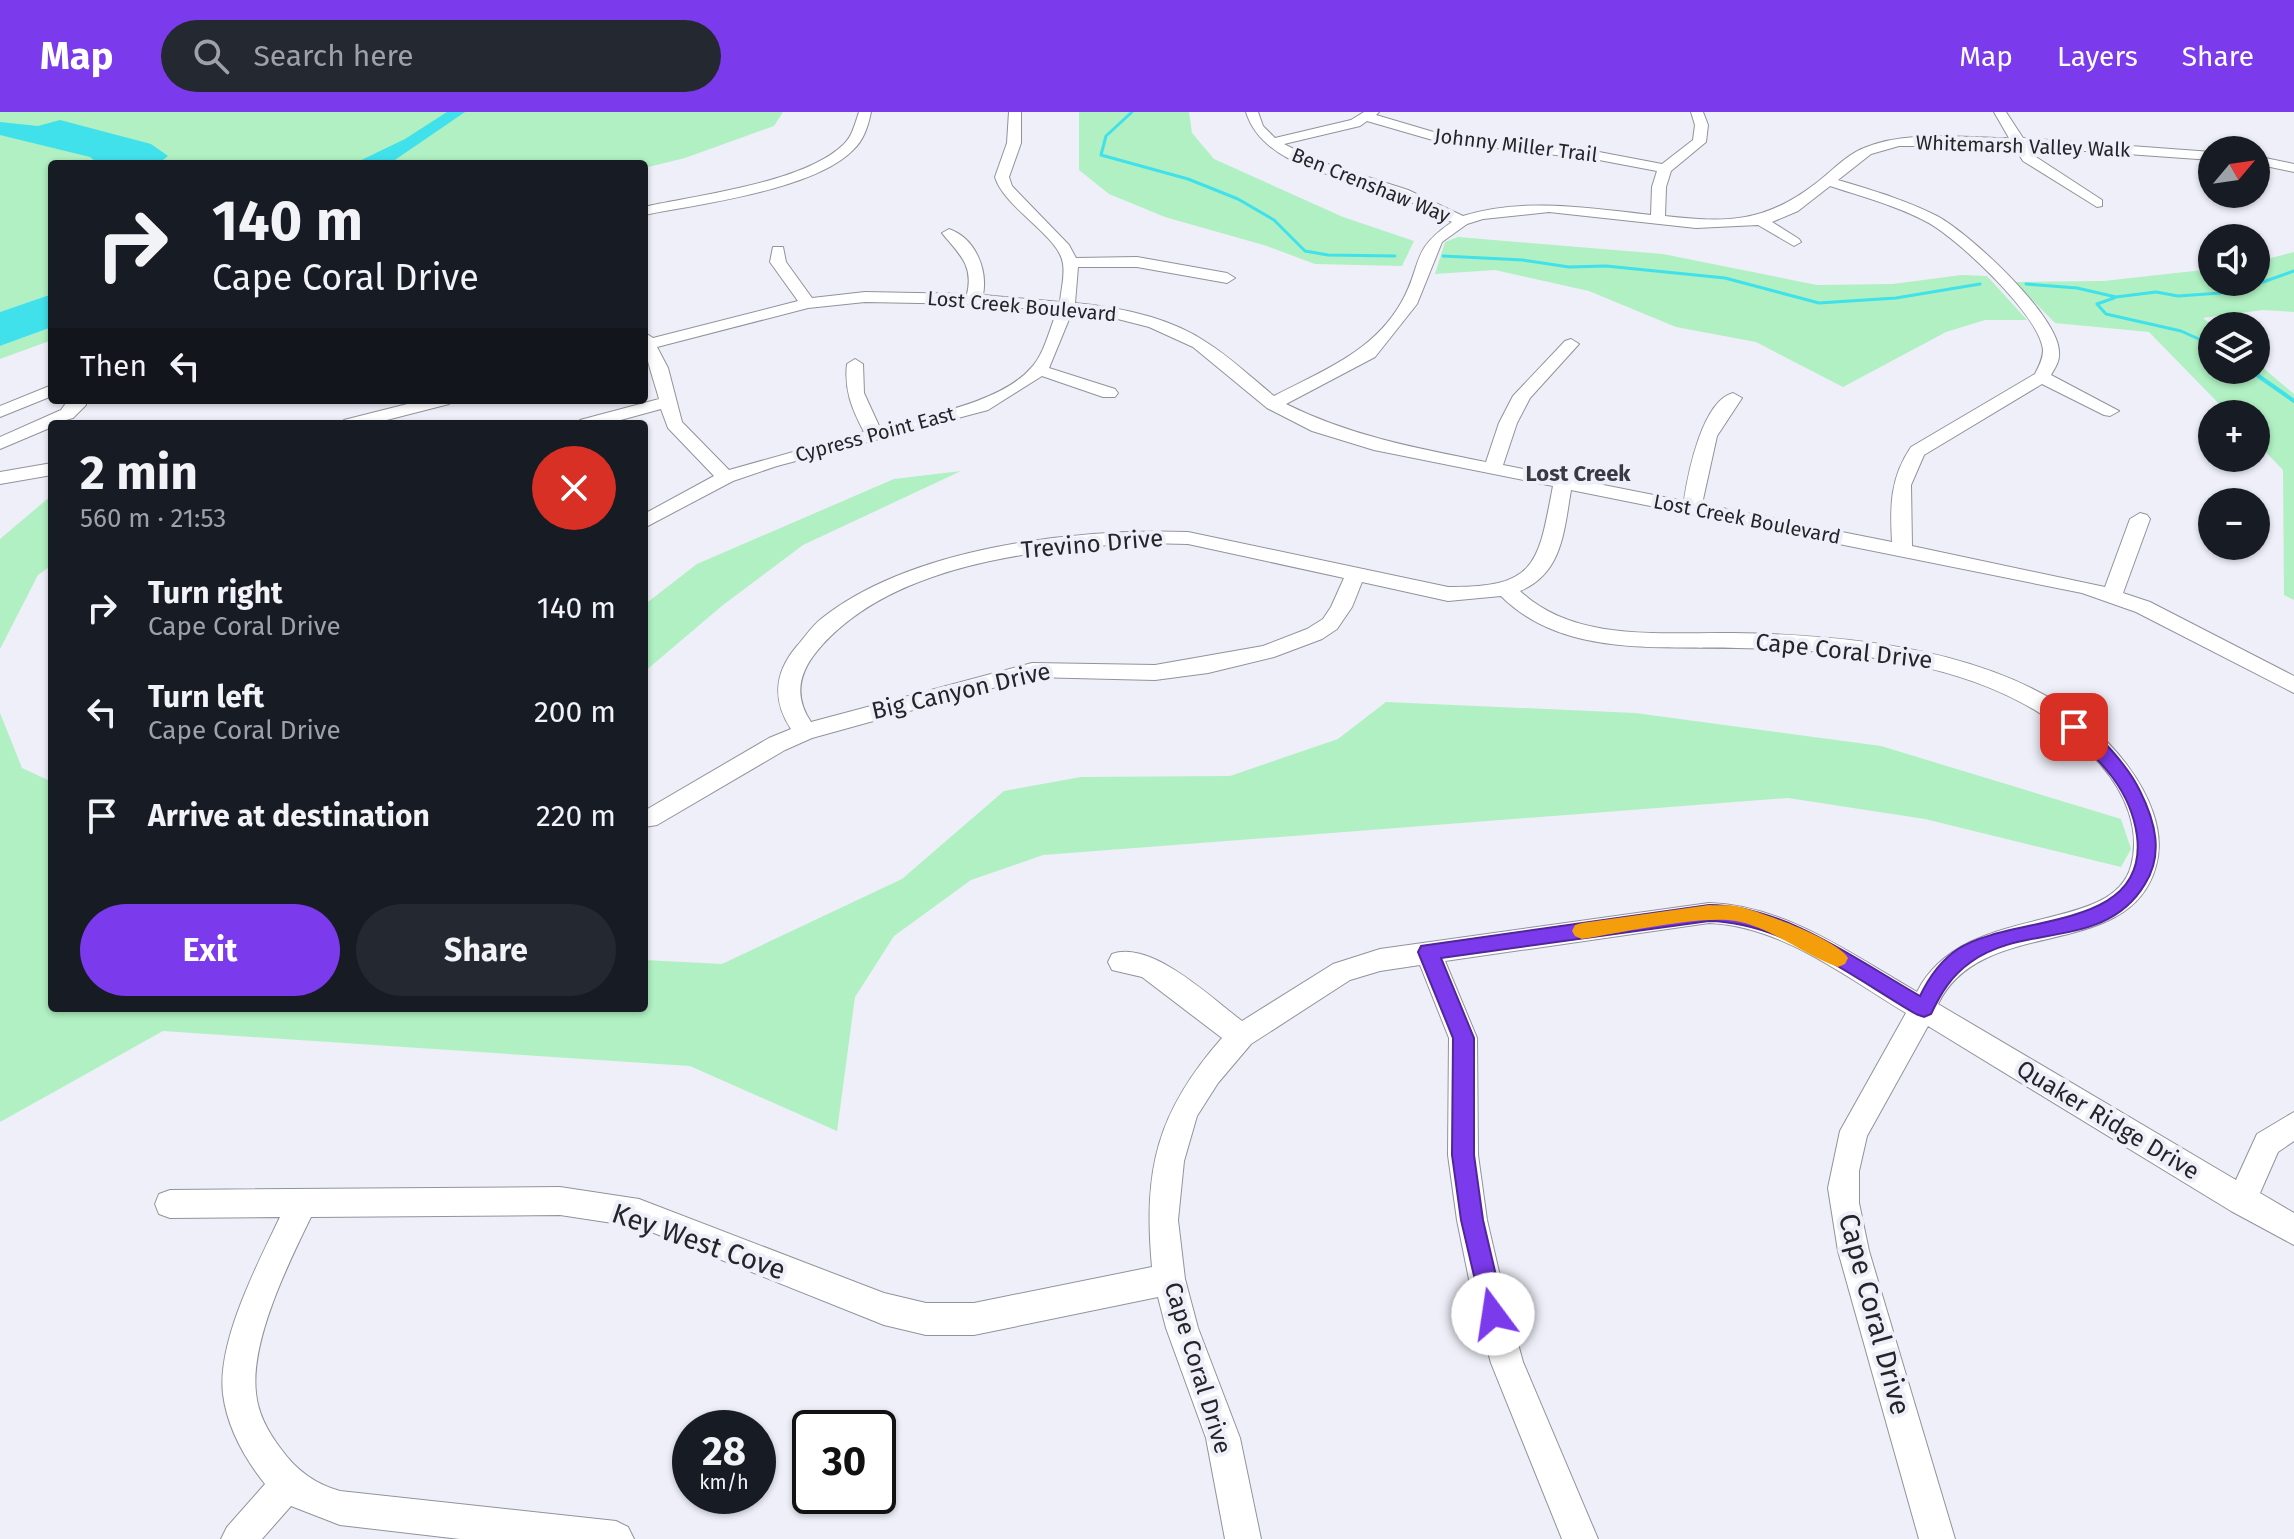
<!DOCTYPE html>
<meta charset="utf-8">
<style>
:root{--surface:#171b24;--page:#242831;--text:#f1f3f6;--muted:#9ea1a6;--accent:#7c3aed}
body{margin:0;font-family:"Fira Sans",sans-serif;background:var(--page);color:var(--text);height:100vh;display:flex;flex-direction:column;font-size:30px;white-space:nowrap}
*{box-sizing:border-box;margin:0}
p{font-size:26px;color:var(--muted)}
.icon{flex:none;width:44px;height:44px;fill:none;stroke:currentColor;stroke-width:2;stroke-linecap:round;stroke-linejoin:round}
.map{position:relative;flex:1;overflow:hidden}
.sheet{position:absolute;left:48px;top:308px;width:600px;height:592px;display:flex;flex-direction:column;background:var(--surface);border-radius:8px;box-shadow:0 2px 6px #0004}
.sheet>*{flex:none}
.guide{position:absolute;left:48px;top:48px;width:600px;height:244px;border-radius:8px;box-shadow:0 2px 6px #0004;background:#171b24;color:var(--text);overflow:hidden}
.needle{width:52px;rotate:61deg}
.buttons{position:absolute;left:2198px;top:24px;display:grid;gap:16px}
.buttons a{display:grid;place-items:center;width:72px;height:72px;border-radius:50%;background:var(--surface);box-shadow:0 2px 6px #0004;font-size:40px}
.speed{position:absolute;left:672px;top:1298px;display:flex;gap:16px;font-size:40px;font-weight:700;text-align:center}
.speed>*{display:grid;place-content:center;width:104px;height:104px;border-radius:50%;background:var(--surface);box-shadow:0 2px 6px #0004;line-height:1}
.speed small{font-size:20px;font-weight:400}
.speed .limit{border:4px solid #111;border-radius:12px;background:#fff;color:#111}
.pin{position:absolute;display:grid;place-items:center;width:68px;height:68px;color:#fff;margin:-34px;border-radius:16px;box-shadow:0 4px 12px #0006}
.me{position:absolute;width:88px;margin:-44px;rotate:346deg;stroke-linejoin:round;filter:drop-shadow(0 0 6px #0008)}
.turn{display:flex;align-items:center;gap:28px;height:168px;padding:0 32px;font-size:36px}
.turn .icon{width:104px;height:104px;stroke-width:2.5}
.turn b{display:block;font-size:56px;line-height:68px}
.then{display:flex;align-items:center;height:76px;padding:0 32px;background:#0003;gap:16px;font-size:30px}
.round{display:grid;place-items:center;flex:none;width:84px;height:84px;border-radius:42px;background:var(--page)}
.head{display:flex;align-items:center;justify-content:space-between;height:136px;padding:0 32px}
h1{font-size:48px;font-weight:700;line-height:60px}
.button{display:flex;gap:16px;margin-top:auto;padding:16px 32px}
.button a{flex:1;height:92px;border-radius:48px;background:var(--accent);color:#fff;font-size:32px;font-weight:700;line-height:92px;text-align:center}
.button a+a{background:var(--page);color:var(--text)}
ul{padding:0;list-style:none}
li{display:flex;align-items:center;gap:24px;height:104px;padding:0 32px}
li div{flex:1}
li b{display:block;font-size:30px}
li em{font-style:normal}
header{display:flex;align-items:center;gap:48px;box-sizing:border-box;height:112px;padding:0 40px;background:var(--accent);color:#fff}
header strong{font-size:38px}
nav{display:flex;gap:44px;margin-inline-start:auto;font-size:28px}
.search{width:560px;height:72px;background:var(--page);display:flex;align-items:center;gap:20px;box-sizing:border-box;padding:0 28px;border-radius:44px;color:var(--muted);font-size:30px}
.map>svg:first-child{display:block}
.green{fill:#b0f0c2}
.water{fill:#40e1eb}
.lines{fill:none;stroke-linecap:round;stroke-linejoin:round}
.stream-far1{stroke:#40e1eb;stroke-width:3}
.stream{stroke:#40e1eb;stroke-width:4}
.minor-casing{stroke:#91939b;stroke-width:2}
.minor{fill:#fff;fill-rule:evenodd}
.route{fill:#7c3aed;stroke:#51269a;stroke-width:2}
.slow{fill:#f59e0b}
.labels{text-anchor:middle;stroke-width:8;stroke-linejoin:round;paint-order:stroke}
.far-street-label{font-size:20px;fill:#242528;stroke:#eeeff8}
.far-neighbourhood-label{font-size:22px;font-weight:bold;fill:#3a3b42;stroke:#eeeff8}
.street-label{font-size:24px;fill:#242528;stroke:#eeeff8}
.near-street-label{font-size:28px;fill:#242528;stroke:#eeeff8}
</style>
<header>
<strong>Map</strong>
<div class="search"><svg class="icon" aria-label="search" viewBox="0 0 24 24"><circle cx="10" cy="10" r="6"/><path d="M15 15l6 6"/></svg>Search here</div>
<nav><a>Map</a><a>Layers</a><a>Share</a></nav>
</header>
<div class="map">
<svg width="2294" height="1427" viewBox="0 0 2294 1427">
<rect width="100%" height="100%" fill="#eeeff8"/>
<path class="green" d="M0 0H783L774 14 685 46 644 56V52H52V182L0 200Z
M1079 0H1189L1192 21 1214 47 1343 105 1414 129 1402 154 1315 152 1267 134 1165 105 1109 82 1079 58Z
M1458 125 1663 142 1817 173 1893 172 1961 163 1987 164 2027 208H1985L1946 220 1843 275 1756 230 1676 215 1589 179 1495 158 1435 162 1445 130Z
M2294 140V200L2263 198 2203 206 2213 214 2212 258H2256V250L2294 282V488L2284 483 2283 358 2256 330V302H2229L2149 220 2055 211 2015 170 2104 169 2212 157V170H2256V150Z
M52 215V228L0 247V234Z
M961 359 803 433 723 493 644 560V493L697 452 894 367Z
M52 383V453L38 463 0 537V427Z
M1386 590 1635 601 1881 634 2121 707 2131 737 2121 755 1925 707 1788 686 1043 743 971 768 894 824 855 885 837 1019 690 954 163 919 0 1010V601L22 656 52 670V896H644V848L722 852 902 767 1004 679 1081 665 1230 664 1338 627Z"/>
<path class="water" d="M447 0H465L389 52H353L405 27Z
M60 8 151 32 168 44 158 52H99L90 45 0 23V10L38 14Z
M52 182V215L0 234V200Z"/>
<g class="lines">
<path class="stream-far1" d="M1132 0 1106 24 1101 43 1188 67 1238 87 1274 108 1305 139 1328 143 1395 144
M1443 144 1523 148 1569 155 1606 154 1725 166 1819 191 1896 186 1980 172
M2026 172 2077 176 2116 185 2156 180 2178 184 2235 180 2294 159
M2114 186 2097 192 2106 202 2181 219 2212 233"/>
<path class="stream" d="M2250 258 2294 289"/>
<g class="minor-casing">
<path id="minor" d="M859 0H871C868 14 864 28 853 38 814 78 699 92 644 103V95C698 83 803 71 843 33 852 25 855 12 859 0Z
M1009 0H1021V31L1009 65 1012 74 1069 133 1076 146 1137 145 1227 161 1235 166 1227 171 1137 155H1078L1075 191C1118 195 1169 205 1206 230 1230 245 1252 266 1274 284 1322 259 1373 240 1401 191 1423 153 1409 139 1452 110 1431 100 1411 89 1390 81 1342 64 1263 55 1246 0H1258L1263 14 1275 26 1351 8 1364 0H1379L1376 3 1437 21 1599 40 1662 52 1693 28 1695 13 1691 0H1703L1708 13 1706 30 1671 59 1666 75 1665 104C1727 111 1764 111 1815 72 1830 61 1846 43 1864 36 1907 18 1963 26 2009 26L1994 0H2006L2023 26 2212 40V48L2028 35 2033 43 2102 88V94L2097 95 2023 49 2014 34H1899L1871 42 1838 68C1871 78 1906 88 1937 104 1969 121 2059 204 2059 240 2060 249 2055 256 2051 263L2119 299 2110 304 2104 303 2042 272 1924 343 1911 373 1912 434 2105 475 2130 407 2140 401 2147 403 2150 407 2123 481 2150 490 2294 564V581L2136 500 2082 481 1571 378C1564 418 1563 461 1520 479 1575 531 1662 520 1733 521 1862 523 2043 540 2127 653 2148 681 2166 719 2156 754 2129 852 1982 801 1938 892L2236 1068 2257 1022 2294 1000V1029L2278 1040 2260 1081 2294 1101V1133L2231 1099 1928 914 1867 1024 1859 1059V1091L1869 1139 1955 1427H1919L1838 1139 1828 1076 1840 1019 1906 901C1846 865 1782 814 1709 811L1445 849 1477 926 1478 1043 1487 1108 1503 1177 1523 1250 1598 1427H1562L1491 1251 1471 1177 1457 1108 1448 1043 1449 926 1420 853 1380 859 1350 868 1251 932 1218 971 1197 1004 1184 1049 1178 1108 1185 1167 1198 1216 1240 1326 1261 1427H1225L1206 1326 1166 1216 1158 1185 974 1223H926L884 1213 639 1115 560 1103 311 1105C288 1152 250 1229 256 1281 258 1302 268 1320 281 1337 296 1358 315 1372 340 1379L616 1409 628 1415 634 1427H460L340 1413 291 1394 262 1427H221L227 1415 265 1372C245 1347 227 1315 223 1282 217 1230 257 1153 280 1105L170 1106 159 1102 155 1092 159 1082 170 1078 560 1075 639 1087 884 1181 926 1191H974L1152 1155C1143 1057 1157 1000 1222 926L1142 865 1112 858 1108 850 1112 842C1152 828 1211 886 1242 909L1333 852 1380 837 1709 791C1785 793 1853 843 1917 880 1963 788 2112 825 2131 754 2141 718 2125 680 2101 653 2014 552 1862 538 1737 536 1657 534 1562 545 1501 484L1448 489 1362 470 1352 495 1337 517 1322 527 1274 545 1208 561 1155 568 1032 565 812 626 785 638 657 713 644 715V699L769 626 791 617C772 588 774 561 797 534 805 525 812 514 821 507 911 435 1076 416 1188 420L1448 475C1537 476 1538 452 1553 374L1374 338 1312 319 1267 296 1193 235 1149 215 1102 203 1072 200 1049 256 1115 277 1118 281 1115 285H1103L1042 264 988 298 777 354 733 369 644 416V402L714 364 668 316 661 297 606 312H577L580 308 659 287C653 264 644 244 644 220L653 226 798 189 770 150 773 135H783L786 150 812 186 865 180 967 182C974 153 959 142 942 121L949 117C975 126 988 157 983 183L1060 190C1061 178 1065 164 1063 152 1060 124 1004 96 995 65L1007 31ZM1367 9 1436 29 1599 48 1657 59 1652 75 1651 103C1589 96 1524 85 1463 104L1408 78 1315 48 1284 32 1360 14ZM1830 74C1863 85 1898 94 1929 111 1959 128 2040 204 2043 238 2043 247 2039 254 2035 262L1911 335C1890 366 1890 394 1892 430L1702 392 1717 324 1742 286 1733 281C1702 289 1688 362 1684 389L1503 353 1517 311 1530 286 1579 232 1571 227 1565 229 1513 284 1499 311 1486 350C1416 336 1350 324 1286 292L1375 245 1417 192 1442 130 1467 112 1483 107 1549 100 1696 116 1758 113 1794 134 1801 130 1799 127 1772 110 1798 99ZM865 190 974 192 1057 199C1050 216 1044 243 1031 256 1001 291 923 304 880 316L864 281 863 252 855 247 847 252C844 278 852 297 864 320L729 358 682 310 668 256 657 235 808 196ZM1145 431 1188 432 1344 466 1331 495 1323 507 1307 517 1263 534 1155 553 1032 551 811 610C794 585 798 562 817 539 889 452 1038 436 1145 431Z
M2256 44 2294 52V60L2256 52Z
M52 273V284L0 305V294Z
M68 288H86V293L73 306 52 312V315L0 337V325L61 298Z
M423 288H452L449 292 371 312H341L344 308Z
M52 351V363L0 372V360Z"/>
</g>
<use href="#minor" class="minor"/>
</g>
<path class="route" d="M2074 609C2097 616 2130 658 2140 679 2155 709 2164 742 2145 772 2106 838 2024 811 1971 850 1951 864 1941 881 1931 902L1924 905 1916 902C1854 866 1784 810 1709 809L1441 846 1474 926V1043L1483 1108 1505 1202 1502 1211 1493 1214 1485 1211 1461 1108 1452 1043 1453 926 1418 840 1421 834 1709 793C1785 794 1855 847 1920 884 1929 865 1940 849 1958 837 2012 802 2149 820 2137 724 2131 678 2101 649 2068 619L2066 615 2068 610Z"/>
<path class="slow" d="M1709 793C1719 794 1731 792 1740 795 1762 800 1838 828 1848 846L1845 852 1838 855C1803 843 1773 816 1736 809 1700 803 1621 821 1582 827L1575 824 1572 819 1575 813 1582 811Z"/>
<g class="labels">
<g class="far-street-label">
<text transform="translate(1516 33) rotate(7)" y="7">Johnny Miller Trail</text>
<text transform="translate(2023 34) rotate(2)" y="7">Whitemarsh Valley Walk</text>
<text transform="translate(1371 73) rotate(22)" y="7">Ben Crenshaw Way</text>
<text transform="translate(1022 194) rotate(5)" y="7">Lost Creek Boulevard</text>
<text transform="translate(875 322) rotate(-15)" y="7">Cypress Point East</text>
<text transform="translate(1747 407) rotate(11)" y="7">Lost Creek Boulevard</text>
</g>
<g class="far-neighbourhood-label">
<text x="1578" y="369">Lost Creek</text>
</g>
<g class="street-label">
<text transform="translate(1092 432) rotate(-5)" y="8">Trevino Drive</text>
<text transform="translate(1844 539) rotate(6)" y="8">Cape Coral Drive</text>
<text transform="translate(961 579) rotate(-13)" y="8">Big Canyon Drive</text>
<text transform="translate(2108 1008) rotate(31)" y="8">Quaker Ridge Drive</text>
<text transform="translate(1198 1256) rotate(73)" y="8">Cape Coral Drive</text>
</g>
<g class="near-street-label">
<text transform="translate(699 1129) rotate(19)" y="10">Key West Cove</text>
<text transform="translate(1875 1202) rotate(75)" y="10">Cape Coral Drive</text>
</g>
</g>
</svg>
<div class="buttons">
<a><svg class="needle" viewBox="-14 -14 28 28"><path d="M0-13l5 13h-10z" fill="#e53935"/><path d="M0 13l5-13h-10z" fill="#9ea1a6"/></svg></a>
<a><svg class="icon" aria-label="sound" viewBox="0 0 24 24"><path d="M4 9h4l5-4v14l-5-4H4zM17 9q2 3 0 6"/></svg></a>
<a><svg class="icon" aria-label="layers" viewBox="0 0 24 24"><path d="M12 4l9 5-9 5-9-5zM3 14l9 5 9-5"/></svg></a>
<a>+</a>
<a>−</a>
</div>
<div class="speed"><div>28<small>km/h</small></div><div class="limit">30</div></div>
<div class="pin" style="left:2074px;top:615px;background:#d93025"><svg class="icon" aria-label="arrive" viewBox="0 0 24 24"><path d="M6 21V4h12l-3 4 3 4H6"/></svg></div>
<svg class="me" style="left:1493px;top:1202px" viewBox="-20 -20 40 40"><circle r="19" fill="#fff"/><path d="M0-13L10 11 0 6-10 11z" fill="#7c3aed"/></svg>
<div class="guide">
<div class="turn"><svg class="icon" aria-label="right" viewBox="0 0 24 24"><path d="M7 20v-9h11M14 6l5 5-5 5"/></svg><div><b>140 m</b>Cape Coral Drive</div></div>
<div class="then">Then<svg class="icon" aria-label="left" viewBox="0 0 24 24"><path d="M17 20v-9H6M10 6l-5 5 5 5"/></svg></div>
</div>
<section class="sheet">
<div class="head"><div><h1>2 min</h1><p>560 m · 21:53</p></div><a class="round" style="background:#d93025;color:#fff"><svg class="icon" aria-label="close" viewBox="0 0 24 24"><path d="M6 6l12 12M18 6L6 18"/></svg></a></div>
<ul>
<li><svg class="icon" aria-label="right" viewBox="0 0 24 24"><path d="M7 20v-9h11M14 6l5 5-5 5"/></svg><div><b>Turn right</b><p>Cape Coral Drive</p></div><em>140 m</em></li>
<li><svg class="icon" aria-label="left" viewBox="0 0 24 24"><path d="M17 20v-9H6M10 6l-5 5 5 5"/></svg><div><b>Turn left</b><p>Cape Coral Drive</p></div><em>200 m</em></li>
<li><svg class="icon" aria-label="arrive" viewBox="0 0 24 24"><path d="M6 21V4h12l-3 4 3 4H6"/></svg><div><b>Arrive at destination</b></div><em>220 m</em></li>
</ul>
<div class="button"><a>Exit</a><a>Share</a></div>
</section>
</div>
